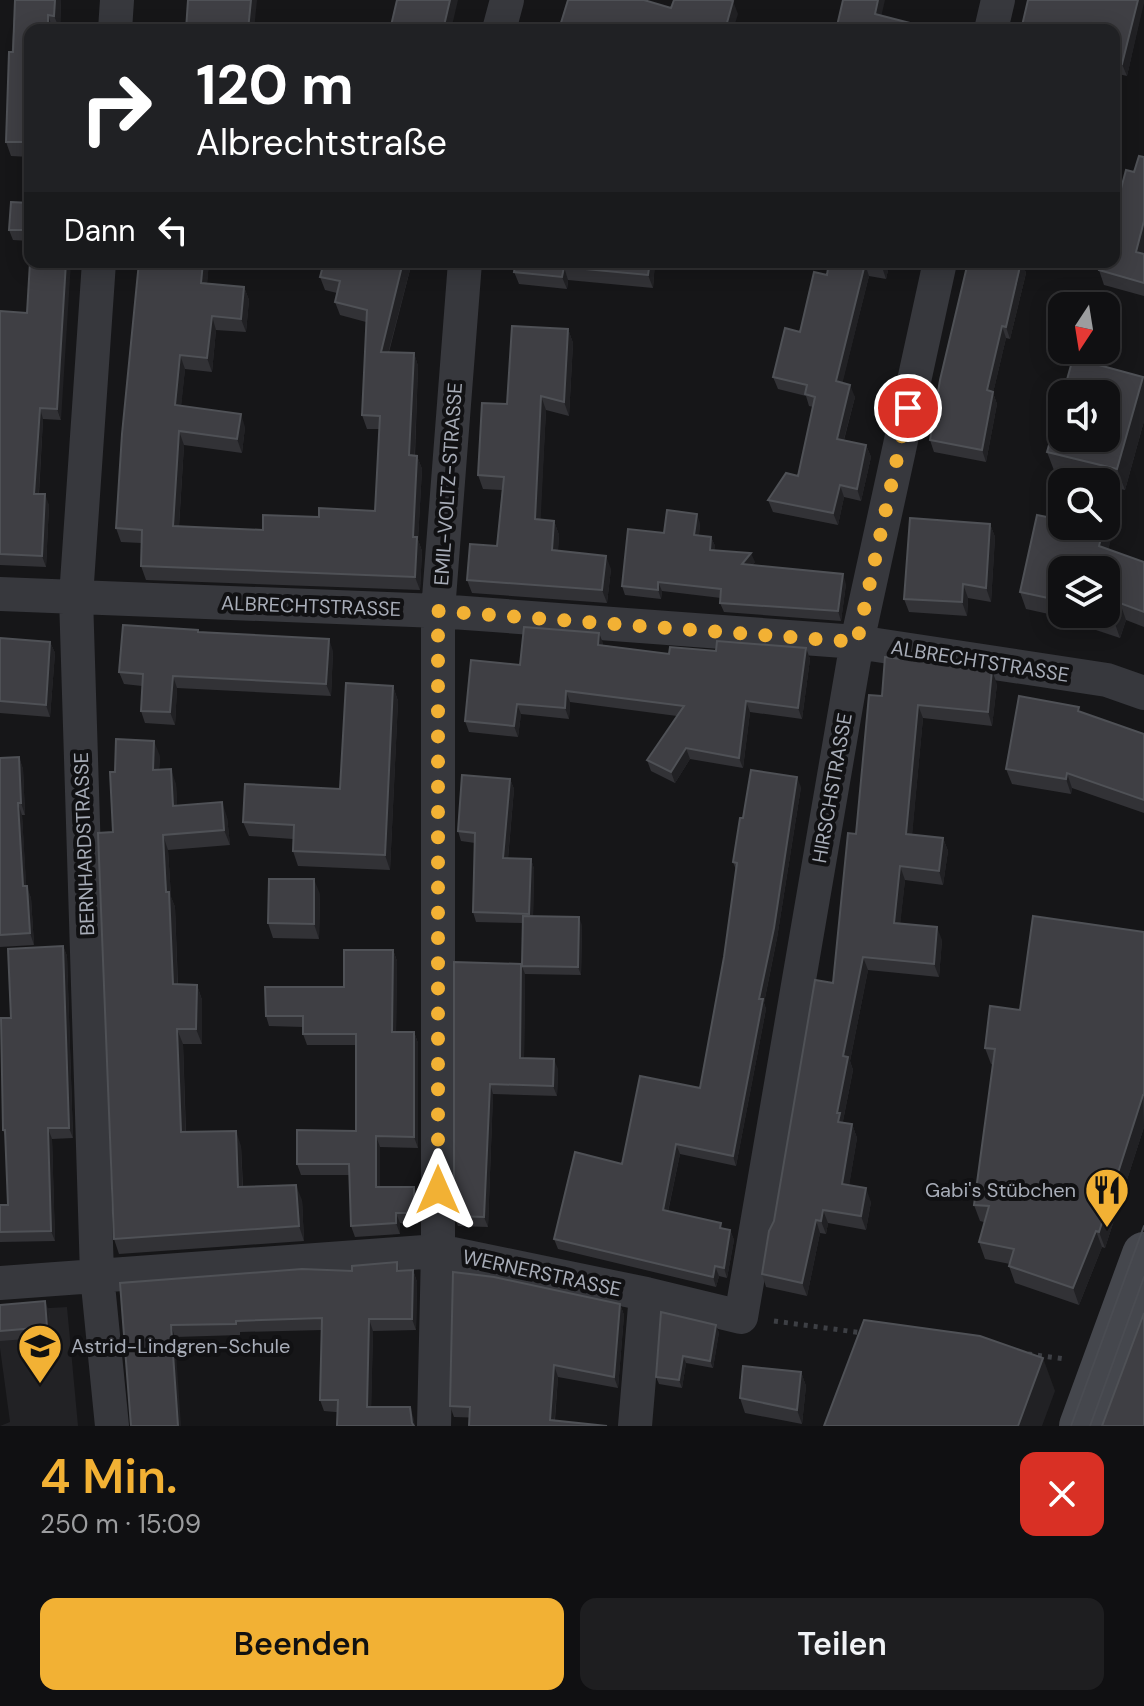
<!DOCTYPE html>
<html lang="de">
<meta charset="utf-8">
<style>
:root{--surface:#101012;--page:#1e1e20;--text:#f1f3f6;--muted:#9c9d9f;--line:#303032;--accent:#f2b134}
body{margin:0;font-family:"DM Sans",sans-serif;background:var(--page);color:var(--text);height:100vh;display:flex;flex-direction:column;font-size:30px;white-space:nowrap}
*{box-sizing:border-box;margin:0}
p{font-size:26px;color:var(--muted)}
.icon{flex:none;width:44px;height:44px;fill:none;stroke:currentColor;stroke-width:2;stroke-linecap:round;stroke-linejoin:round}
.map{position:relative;height:1426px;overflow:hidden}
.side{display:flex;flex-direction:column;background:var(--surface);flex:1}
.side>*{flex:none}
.top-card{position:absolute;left:24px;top:24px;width:1096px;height:244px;border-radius:16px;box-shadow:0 4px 20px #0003,0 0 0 2px var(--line);background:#202124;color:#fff;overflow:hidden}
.needle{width:52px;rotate:192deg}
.controls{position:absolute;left:1048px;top:292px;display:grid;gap:16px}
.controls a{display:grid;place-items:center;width:72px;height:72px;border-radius:16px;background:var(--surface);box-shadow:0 4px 20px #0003,0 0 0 2px var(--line);font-size:40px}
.pin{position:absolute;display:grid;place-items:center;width:68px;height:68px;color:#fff;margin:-34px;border:4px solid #fff;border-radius:50%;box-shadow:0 2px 8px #0007}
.me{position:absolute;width:88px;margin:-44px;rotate:0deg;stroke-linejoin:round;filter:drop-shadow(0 0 6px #0008)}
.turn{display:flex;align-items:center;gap:28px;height:168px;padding:0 40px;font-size:36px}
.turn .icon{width:104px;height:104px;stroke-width:2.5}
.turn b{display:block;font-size:56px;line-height:68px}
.then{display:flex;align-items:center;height:76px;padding:0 40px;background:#0003;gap:16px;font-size:30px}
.round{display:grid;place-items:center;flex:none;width:84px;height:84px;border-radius:16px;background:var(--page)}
.overview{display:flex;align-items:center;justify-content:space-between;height:136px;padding:0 40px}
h1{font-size:48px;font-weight:600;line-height:60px;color:var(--accent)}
.cta{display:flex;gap:16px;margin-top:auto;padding:16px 40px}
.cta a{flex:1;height:92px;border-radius:16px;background:var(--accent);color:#111;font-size:32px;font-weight:600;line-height:92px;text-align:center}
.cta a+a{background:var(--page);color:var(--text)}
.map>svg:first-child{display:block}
.built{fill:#222225}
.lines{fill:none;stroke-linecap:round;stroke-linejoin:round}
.path{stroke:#3d3f44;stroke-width:5;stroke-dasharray:4 6;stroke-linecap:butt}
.street{stroke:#37383d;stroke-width:34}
.secondary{stroke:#45474d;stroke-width:44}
.tram{stroke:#4a4c52;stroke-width:2}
.wall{fill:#323236;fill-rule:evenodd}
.shaded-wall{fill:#212124}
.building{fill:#3f3f44;stroke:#4f5156;stroke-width:2}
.route{stroke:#f2b134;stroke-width:14;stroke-dasharray:0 25.2}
.labels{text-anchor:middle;stroke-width:8;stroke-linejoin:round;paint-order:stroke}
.street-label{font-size:20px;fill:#a8adb8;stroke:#111113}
.poi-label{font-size:20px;fill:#a8adb8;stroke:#111113;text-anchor:end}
</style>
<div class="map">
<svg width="1144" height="1426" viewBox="0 0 1144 1426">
<rect width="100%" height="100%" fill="#161618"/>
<path class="built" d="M67 1307 78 1426H0L10 1422 0 1348V1311Z"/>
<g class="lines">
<path class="path" d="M774 1321 863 1333
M1028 1354 1065 1359"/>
<path class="street" d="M115 30 117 0
M499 30 507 0
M991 30 998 0
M99 262 76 597 97 1275 112 1426
M0 594 438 611 857 642 1107 680 1144 693
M0 1283 438 1251 646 1294 741 1317 857 642 940 262
M434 1426 438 1251V611L465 262
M635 1426 646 1294"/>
<path class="secondary" d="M1081 1426 1144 1254"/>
<path class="tram" d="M1071 1426 1144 1226
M1090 1426 1144 1277"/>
</g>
<path class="wall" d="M15 0H61L60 30H30V157L11 156 6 142Z
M1144 0 1127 76 1114 73V30Z
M1144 157V296L1104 285 1099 270 1134 172Z
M30 203V241L13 240 9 230Z
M209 262 207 283 244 287 249 300 246 332 216 330 212 372 185 369 181 405 245 427 242 453 184 445 179 527 263 530 319 517 375 511 379 429H367L362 415 366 322 340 315 335 302 337 293 325 290 320 277 324 262H412L389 352 414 353 418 366 415 456H417L422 469 418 540 422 551 420 590 146 580 141 566V543L121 542 116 528Z
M510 262H655L653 288 568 280 567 289 519 284Z
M829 262H890L886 279 869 276 842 383 855 397 844 440 866 445 871 457 861 501 844 497 838 525 773 512 768 500 798 476 813 407 809 406 806 396 778 389 773 377 800 332 827 275Z
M1022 262 1026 273 1010 339 1006 338 993 393 997 404 986 462 934 452 930 440Z
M0 311 27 313 61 420 43 419 39 494 49 505 46 567 0 565Z
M568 329 573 343 569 416 546 410 540 520 554 521 559 535 558 550 611 569 607 603 472 593 467 580 497 546 502 490 483 489 478 475 507 404Z
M1143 377 1144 381V421L1125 490 1106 486V482H1091L1055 473 1047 452Z
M1111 500 1117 517 1108 549 1144 562V627L1126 620 1120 638 1087 627 1085 622 1026 609 1020 592 1062 526H1106ZM1062 570 1106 614H1062Z
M700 523 699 535 711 537 715 546 714 550 755 562 752 565 846 584 841 621 724 612 720 603 721 598 662 591 661 599 625 595 622 586 664 533Z
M990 524 995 537 991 602 968 598 967 616 909 612 904 599Z
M198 630 199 632 333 651 331 696 177 688 175 725 145 723 141 711 142 686 124 684 119 672Z
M599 633 603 645 669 654 806 648 810 659 802 719 750 712 743 768 690 759 675 783 651 771 647 760 677 716 570 702 569 719 521 714 518 737 469 732 465 721 520 665Z
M0 638 50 642 55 653 50 717 0 713Z
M997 684 992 726 923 718 912 834 943 838 948 851 943 885 905 880 900 923 942 940 939 977 868 970 850 1061 853 1070 843 1121V1123L852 1124 857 1138 849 1185 871 1202 866 1230 828 1223 826 1234 820 1233 807 1296 766 1287 762 1274 774 1221 833 983 856 834 882 696Z
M393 686 398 701 390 870 298 866 293 851V839L249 836 243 822 340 789Z
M1081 712 1144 734V813L1072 788 1071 794 1012 784 1006 769Z
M160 756 159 770 176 784 177 806 227 817 230 845 168 850 171 897 175 907 178 985H197L202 1000V1044H183L186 1132 241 1146 243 1187 302 1200 304 1241 119 1254 114 1239 115 772Z
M19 757 23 769 25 815H22L26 886 31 898 34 945 0 947V758Z
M510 779 514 789 508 859H531L534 869 533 916 582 925 581 975 525 974 524 1058 558 1069 557 1096 493 1094 488 1227 458 1226 454 1216 522 966 523 923 476 922 473 912 475 843 461 841 458 831Z
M801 787 777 938 764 1003 766 1009 736 1166 680 1154 668 1212 730 1230 734 1240 727 1278 719 1276 716 1287 558 1249 554 1239 622 1164 700 1088 724 957 736 870 733 862 743 818Z
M320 894 319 939 273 938 268 923Z
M1144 932V1127L1105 1248 1102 1247 1079 1305 1015 1283 1009 1266 1010 1264 985 1259 979 1242 984 1222 980 1221 974 1205 993 1065 991 1064 985 1048 1020 1010Z
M63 946 67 956 73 1138 52 1139 55 1241 0 1242V1205H8L6 1138 3 1130Z
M393 950 397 961 396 1032H414L418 1043V1148L380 1147V1187H414L418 1198V1224L400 1223V1234L355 1237 351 1226 349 1175H301L297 1164 356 1131V1045H307L303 1034V1027L269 1026 266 1016 344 987Z
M397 1262 400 1271 413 1270 417 1282 416 1330 373 1331 371 1407 414 1419 324 1411 320 1400 322 1330 240 1332V1335L175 1337 120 1283 352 1271Z
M620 1304 624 1315 618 1388 558 1377 555 1420 454 1417 450 1406Z
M0 1305 49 1311 51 1337 0 1341Z
M661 1312 719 1332 713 1368 686 1363 682 1388 659 1384 656 1377Z
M801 1372 806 1386 802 1424 745 1413 740 1398Z"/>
<path class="shaded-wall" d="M55 0H61L60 30 54 16Z
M251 0H257L254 30H248Z
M450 0H458L451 30H443Z
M878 0H885L879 26 875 14Z
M1138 0H1144V3L1127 76 1122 64Z
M733 1 738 14 733 30H725Z
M48 15 53 30H48Z
M1144 221V255L1136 252Z
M66 262H71L61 420 57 409Z
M203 262H209L206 296 201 283Z
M403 262H412L385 365 381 352Z
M650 262H655L653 288 648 275Z
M883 262H890L886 279 882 267Z
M1022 262 1026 273 1010 339 1006 327Z
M865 264 869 276 840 393 836 381Z
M564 267 568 280 567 289 562 277Z
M244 287 249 300 246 332 241 319Z
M212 316 216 330 212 372 207 358Z
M1002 326 1006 338 993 393 997 404 986 462 982 450 987 390Z
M568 329 573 343 569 416 564 402Z
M414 353 418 366 414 469 409 455Z
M180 355 185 369 180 418 175 405Z
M1143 377 1144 381V421L1125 490 1117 469Z
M850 385 855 397 841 450 837 439Z
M541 396 546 410 540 533 535 519Z
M40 408 43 419 38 504 34 494Z
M241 414 245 427 242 453 237 439Z
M179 431 184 445 178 540 173 526Z
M866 445 871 457 861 501 857 489Z
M417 456 422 469 418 540 422 551 420 590 415 577 413 537Z
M840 485 844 497 838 525 833 513Z
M45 494 49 505 46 567 42 556Z
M1111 500 1117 517 1105 562 1099 546 1104 526H1106V519Z
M697 514 700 523 698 544 694 535Z
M554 521 559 535 557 564 552 550Z
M990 524 995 537 991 602 986 588Z
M711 537 715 546 713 559 710 550Z
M751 553 755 562 746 574 742 564Z
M606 556 611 569 607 603 602 590Z
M843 574 846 584 841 621 838 611Z
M658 582 662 591 661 599 658 590Z
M963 584 968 598 967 616 962 602Z
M1120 603 1126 620 1120 638 1114 621Z
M599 633 603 643 602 655 598 645Z
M329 639 333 651 331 696 326 684Z
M50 642 55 653 50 717 46 705Z
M806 648 810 659 802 719 798 708Z
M992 670 997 684 992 726 988 712Z
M173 676 177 688 175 725 170 712Z
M393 686 398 701 390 870 385 855Z
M566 691 570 702 569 719 565 708Z
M746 701 750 712 743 768 739 758Z
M517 704 521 714 518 737 514 726Z
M918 705 923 718 911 847 906 834Z
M154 741 160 756 158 785 153 770Z
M686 748 690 759 675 783 671 772Z
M19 757 23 769 25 815 21 803Z
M171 769 176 784 178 821 173 806Z
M1067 773 1072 788 1071 794 1066 779Z
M797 777 801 787 777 938 764 1003 766 1009 736 1166 733 1156Z
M510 779 514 789 507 868 503 858Z
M222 802 227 817 230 845 224 830Z
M18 803 22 815 27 898 23 886Z
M163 835 168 850 171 897 175 907 178 1000 173 984Z
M943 838 948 851 943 885 939 871Z
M531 859 534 869 533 924 529 914Z
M900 866 905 880 899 936 894 923Z
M314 879 320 894 319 939 314 924Z
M27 886 31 898 34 945 30 933Z
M579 917 582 925 581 975 578 967Z
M937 927 942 940 939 977 934 964Z
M63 946 67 956 73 1138 69 1128Z
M393 950 397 961 396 1043 392 1032Z
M863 957 868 970 850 1061 853 1070 843 1121 845 1127 838 1122 837 1113 843 1056Z
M521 964 525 974 524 1068 520 1058Z
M197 985 202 1000V1044L196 1029Z
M177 1029 183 1044 186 1147 181 1132Z
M414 1032 418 1043V1148L414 1137Z
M554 1059 558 1069 557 1096 553 1086Z
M490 1084 493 1094 488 1227 484 1217Z
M1143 1095 1144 1127 1105 1248 1099 1232Z
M852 1124 857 1138 847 1198 842 1184Z
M48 1128 52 1139 55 1241 51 1231Z
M236 1131 241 1146 243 1202 238 1187Z
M376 1136 380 1147V1198L376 1187Z
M676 1144 680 1154 666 1220 663 1210Z
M296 1185 302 1200 304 1241 299 1226Z
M414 1187 418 1198V1224L414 1213Z
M866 1188 871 1202 866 1230 861 1216Z
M823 1210 828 1223 826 1234 821 1221Z
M396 1213 400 1223V1234L396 1223Z
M816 1220 820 1233 807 1296 802 1283Z
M730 1230 734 1240 727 1278 724 1268Z
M1096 1231 1102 1247 1079 1305 1073 1288Z
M715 1266 719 1276 716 1287 713 1277Z
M413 1270 417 1282 416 1330 412 1319Z
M45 1301 49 1311 51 1337 47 1327Z
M620 1304 624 1315 618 1388 614 1377Z
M369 1319 373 1331 371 1418 367 1407Z
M171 1325 175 1337 181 1426H178Z
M716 1325 719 1332 713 1368 710 1361Z
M683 1356 686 1363 682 1388 679 1380Z
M1043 1358 1055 1391 1042 1426H1018Z
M554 1365 558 1377 554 1426 550 1420Z
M801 1372 806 1386 802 1424 797 1410Z
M410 1407 414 1419 415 1426H413Z"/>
<path class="building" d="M15 0H55L54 16 48 15V30H30V142H6L9 52H13Z
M188 0H251L248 30H186Z
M397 0H450L443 30H390Z
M568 0H644L671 8 674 0H730L733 1 725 30H567L568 28 560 26Z
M843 0H878L875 14 910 23 908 30H836Z
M1028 0H1138L1122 64 1114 62V30H1021Z
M1139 156 1144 157V221L1136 252 1144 254V283L1099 270 1101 262H1114V215L1126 170 1134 172Z
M11 202 30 203V230H9Z
M30 262H66L57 409 40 408 34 494H45L42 556 0 554V311L27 313Z
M139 262H203L201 283 244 287 241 319 212 316 207 358 180 355 175 405 241 414 237 439 179 431 173 526 263 530V515L319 517V508L375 511 380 416 362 415 367 310 335 302 340 281 320 277 324 262H403L381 352 414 353 409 455 417 456 413 537H417L415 577 141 566 142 530 116 528 122 434Z
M516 262H650L648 275 564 267 562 277 514 272Z
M829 262H883L882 267 865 264 836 381 850 385 837 439 866 445 857 489 840 485 833 513 768 500 786 473 798 476 815 397 805 394 807 385 773 377 785 328 800 332 814 272 827 275Z
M968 262H1021L1006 327 1002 326 987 390 993 392 982 450 930 440 940 380Z
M512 326 568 329 564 402 541 396 535 519 554 521 552 550 606 556 602 590 467 580 470 544 497 546 504 477 478 475 482 403 507 404Z
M1073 358 1143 377 1117 469 1047 452 1062 399V438H1106V394H1063Z
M1106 500H1111L1106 519Z
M667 510 697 514 694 535 711 537 710 550 751 553 742 564 843 574 838 611 720 603 721 589 658 582V590L622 586 628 529 664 533Z
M1037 515 1062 520V526H1104L1099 546 1144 562V612L1120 603 1114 621 1092 614H1106V570H1062V601L1020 592Z
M910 518 990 524 986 588 963 584 962 602 904 599Z
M123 625 198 630V632L329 639 326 684 173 676 170 712 141 711 143 674 119 672Z
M524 627 599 633 598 645 669 654 670 647 716 651 717 641 806 648 798 708 746 701 739 758 686 748 671 772 647 760 684 706 566 691 565 708 517 704 514 726 465 721 471 660 520 665Z
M0 638 50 642 46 705 0 701Z
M885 657 992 670 988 712 918 705 906 834 943 838 939 871 900 866 894 923 937 927 934 964 863 957 843 1056 848 1057 837 1113H840L838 1122 852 1124 842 1184 866 1188 861 1216 823 1210 821 1221 816 1220 802 1283 762 1274 769 1231 774 1221 815 980 833 983 848 833 856 834 869 695 882 696Z
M346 683 393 686 385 855 293 851 294 825 243 822 245 784 340 789Z
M1019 696 1079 707 1078 711 1144 734V800L1067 773 1066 779 1006 769Z
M116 739 154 741 153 770 171 769 173 806 222 802 224 830 163 835 166 892H169L173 984 197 985 196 1029H177L181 1132 236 1131 238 1187 296 1185 299 1226 114 1239 98 833 113 832 110 772H115Z
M19 757 21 803H18L23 886H27L30 933 0 935V758Z
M751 770 797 777 774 928 759 999H763L733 1156 676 1144 663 1210 721 1223 720 1228 730 1230 724 1268 715 1266 713 1277 554 1239 575 1152 622 1164 640 1076 700 1088 724 957 737 863 733 862 740 818H743Z
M462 775 510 779 503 858 531 859 529 914 473 912 475 833 458 831Z
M269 879H314V924L268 923Z
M523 916 579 917 578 967 522 966Z
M1033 916 1144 932V1095H1143L1099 1232 1096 1231 1073 1288 1009 1266 1014 1249 979 1242 989 1206 974 1205 995 1049 985 1048 990 1006 1020 1010Z
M63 946 69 1128H48L51 1231 0 1232V1205H8L5 1130H3L1 1018H11L8 949Z
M344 950H393L392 1032H414V1137L376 1136V1187H414V1213H396V1223L351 1226 349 1164H297V1130L356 1131V1034H303V1016H266L265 987H344Z
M454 962 521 964 520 1058 554 1059 553 1086 490 1084 484 1217 454 1216Z
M397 1262V1271L413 1270 412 1319H369L367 1407H410L412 1423 414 1426H337L338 1400H320L322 1318 236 1321V1324L171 1325 178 1426H131L120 1283 302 1269 352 1271V1266Z
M453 1272 494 1277 620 1304 614 1377 554 1365 550 1420 607 1426H469L470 1407 450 1406Z
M45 1301 47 1327 0 1331V1305Z
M661 1312 716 1325 710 1361 683 1356 679 1380 656 1377Z
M1144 1313V1426H1102Z
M864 1320 980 1336 1043 1358 1018 1426H824Z
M743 1366 801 1372 797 1410 740 1398Z"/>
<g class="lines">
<path class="route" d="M438 1190V611L857 642 908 408"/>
</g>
<defs>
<g id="restaurant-pin" transform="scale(2.3)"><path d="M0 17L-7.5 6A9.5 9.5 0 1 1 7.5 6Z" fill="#f2b134" stroke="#111113"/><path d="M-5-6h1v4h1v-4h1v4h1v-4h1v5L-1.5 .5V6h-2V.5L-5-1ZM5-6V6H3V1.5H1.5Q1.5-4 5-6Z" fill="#111"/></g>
<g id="school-pin" transform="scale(2.3)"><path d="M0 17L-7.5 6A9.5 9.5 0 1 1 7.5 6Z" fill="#f2b134" stroke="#111113"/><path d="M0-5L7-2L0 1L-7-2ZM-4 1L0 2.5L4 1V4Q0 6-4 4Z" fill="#111"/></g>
</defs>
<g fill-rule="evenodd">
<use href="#restaurant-pin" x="1107" y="1190"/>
<use href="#school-pin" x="40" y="1346"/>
</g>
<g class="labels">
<g class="street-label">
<text transform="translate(448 484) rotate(-86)" y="7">EMIL-VOLTZ-STRASSE</text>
<text transform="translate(311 606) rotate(2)" y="7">ALBRECHTSTRASSE</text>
<text transform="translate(980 661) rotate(9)" y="7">ALBRECHTSTRASSE</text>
<text transform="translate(832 788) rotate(-80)" y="7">HIRSCHSTRASSE</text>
<text transform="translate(84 844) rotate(-92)" y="7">BERNHARDSTRASSE</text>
<text transform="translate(542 1273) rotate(12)" y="7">WERNERSTRASSE</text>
</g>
<g class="poi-label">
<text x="1076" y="1197">Gabi's Stübchen</text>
<text x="71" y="1353" text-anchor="start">Astrid-Lindgren-Schule</text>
</g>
</g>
</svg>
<div class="controls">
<a><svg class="needle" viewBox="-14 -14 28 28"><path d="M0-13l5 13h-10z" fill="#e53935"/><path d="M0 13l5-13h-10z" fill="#9c9d9f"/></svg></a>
<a><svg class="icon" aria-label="sound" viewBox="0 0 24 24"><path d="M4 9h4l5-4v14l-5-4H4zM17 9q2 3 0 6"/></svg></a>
<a><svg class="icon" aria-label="search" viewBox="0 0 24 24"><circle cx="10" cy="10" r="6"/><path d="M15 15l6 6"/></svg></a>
<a><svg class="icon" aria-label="layers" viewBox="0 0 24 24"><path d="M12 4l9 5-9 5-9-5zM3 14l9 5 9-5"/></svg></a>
</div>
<div class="pin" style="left:908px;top:408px;background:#d93025"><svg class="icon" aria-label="arrive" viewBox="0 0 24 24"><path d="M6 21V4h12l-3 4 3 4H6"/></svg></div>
<svg class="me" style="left:438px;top:1190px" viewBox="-20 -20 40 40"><path d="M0-17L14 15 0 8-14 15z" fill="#f2b134" stroke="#fff" stroke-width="4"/></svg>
<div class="top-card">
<div class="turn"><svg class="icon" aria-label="right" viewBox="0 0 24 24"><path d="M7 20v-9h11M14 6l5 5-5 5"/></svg><div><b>120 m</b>Albrechtstraße</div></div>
<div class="then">Dann<svg class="icon" aria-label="left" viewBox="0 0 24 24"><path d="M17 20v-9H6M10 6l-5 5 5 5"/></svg></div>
</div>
</div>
<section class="side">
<div class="overview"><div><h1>4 Min.</h1><p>250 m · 15:09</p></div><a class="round" style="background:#d93025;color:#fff"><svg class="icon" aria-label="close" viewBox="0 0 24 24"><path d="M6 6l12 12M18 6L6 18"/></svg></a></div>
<div class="cta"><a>Beenden</a><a>Teilen</a></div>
</section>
